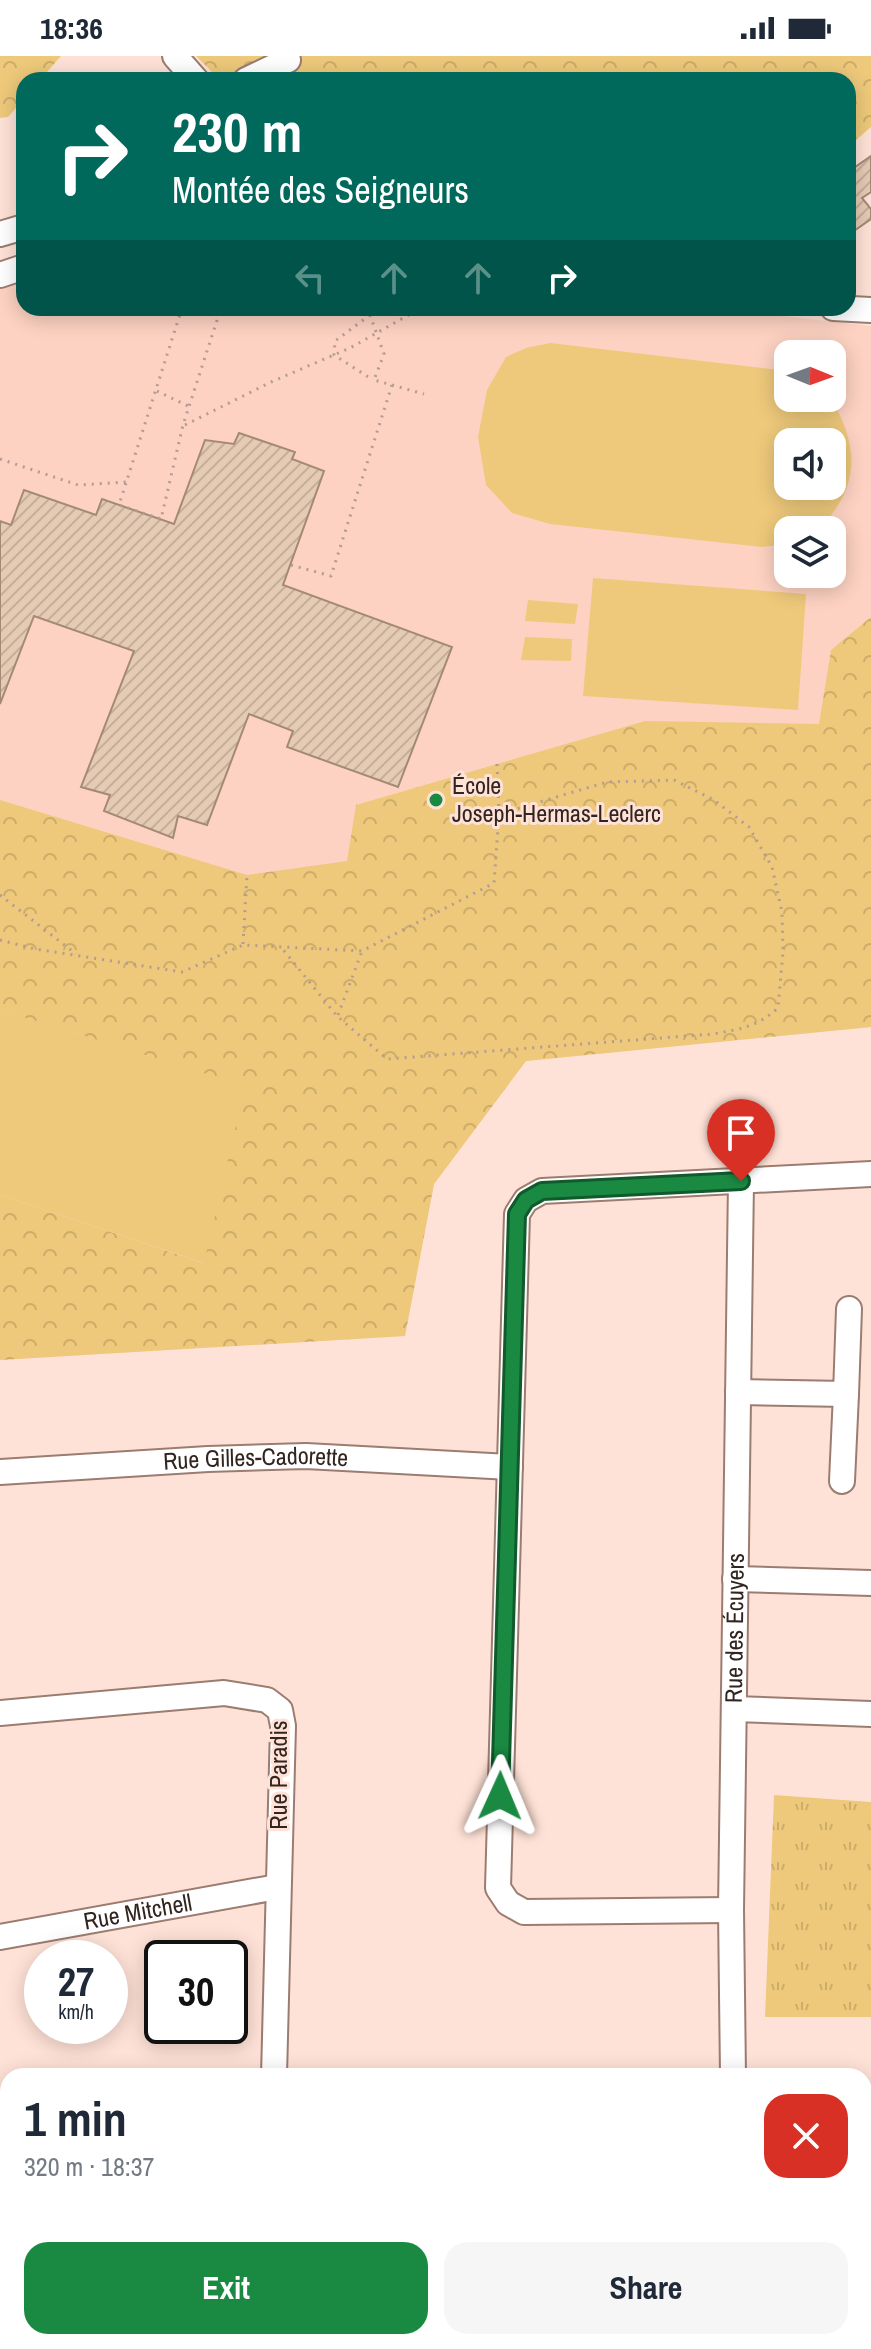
<!DOCTYPE html>
<meta charset="utf-8">
<style>
:root{--surface:#fff;--page:#f6f6f7;--text:#1f2937;--muted:#747a83;--accent:#1a8a43}
body{margin:0;font-family:"Archivo Narrow",sans-serif;background:var(--page);color:var(--text);height:100vh;display:flex;flex-direction:column;font-size:30px;white-space:nowrap}
*{box-sizing:border-box;margin:0}
p{font-size:26px;color:var(--muted)}
.icon{flex:none;width:44px;height:44px;fill:none;stroke:currentColor;stroke-width:2;stroke-linecap:round;stroke-linejoin:round}
.map{position:relative;flex:1;overflow:hidden}
.drawer{position:absolute;left:0px;top:2012px;width:872px;height:282px;display:flex;flex-direction:column;background:var(--surface);border-radius:24px 24px 0 0;box-shadow:0 4px 20px #0003}
.drawer>*{flex:none}
.guide{position:absolute;left:16px;top:16px;width:840px;height:244px;border-radius:24px;box-shadow:0 4px 20px #0003;background:#00695c;color:#fff;overflow:hidden}
.needle{width:52px;rotate:91deg}
.tools{position:absolute;left:774px;top:284px;display:grid;gap:16px}
.tools a{display:grid;place-items:center;width:72px;height:72px;border-radius:16px;background:var(--surface);box-shadow:0 4px 20px #0003;font-size:40px}
.speed{position:absolute;left:24px;top:1884px;display:flex;gap:16px;font-size:40px;font-weight:700;text-align:center}
.speed>*{display:grid;place-content:center;width:104px;height:104px;border-radius:50%;background:var(--surface);box-shadow:0 4px 20px #0003;line-height:1}
.speed small{font-size:20px;font-weight:400}
.speed .limit{border:4px solid #111;border-radius:12px;background:#fff;color:#111}
.pin{position:absolute;display:grid;place-items:center;width:68px;height:68px;color:#fff;margin:-82px -34px;border-radius:50% 50% 50% 0;rotate:-45deg;box-shadow:0 0 8px #0007}
.pin .icon{rotate:45deg}
.me{position:absolute;width:88px;margin:-44px;rotate:1deg;stroke-linejoin:round;filter:drop-shadow(0 0 6px #0008)}
.turn{display:flex;align-items:center;gap:28px;height:168px;padding:0 24px;font-size:36px}
.turn .icon{width:104px;height:104px;stroke-width:2.5}
.turn b{display:block;font-size:56px;line-height:68px}
.lanes{display:flex;align-items:center;height:76px;padding:0 24px;background:#0003;justify-content:center;gap:40px;direction:ltr}
.lanes .off{opacity:.35}
.round{display:grid;place-items:center;flex:none;width:84px;height:84px;border-radius:24px;background:var(--page)}
.headline{display:flex;align-items:center;justify-content:space-between;height:136px;padding:0 24px}
h1{font-size:48px;font-weight:700;line-height:60px}
.cta{display:flex;gap:16px;margin-top:auto;padding:16px 24px}
.cta a{flex:1;height:92px;border-radius:24px;background:var(--accent);color:#fff;font-size:32px;font-weight:700;line-height:92px;text-align:center}
.cta a+a{background:var(--page);color:var(--text)}
.status{display:flex;justify-content:space-between;align-items:center;height:56px;padding:0 40px;background:var(--surface);direction:ltr}
.status svg{height:22px;fill:currentColor}
.map>svg:first-child{display:block}
.built{fill:#fdd2c2;fill-rule:evenodd}
.grass{fill:url(#grass-tufts)}
.forest{fill:url(#forest-crowns)}
.garden{fill:#eec97b;fill-rule:evenodd}
.building{fill:url(#building-hatch);stroke:#a38a74;stroke-width:2}
.lines{fill:none;stroke-linecap:round;stroke-linejoin:round}
.minor-casing{stroke:#9c7c70;stroke-width:28}
.path{stroke:#b39c94;stroke-width:3;stroke-dasharray:2 6;stroke-linecap:butt}
.minor{stroke:#fff;stroke-width:24}
.route-casing{stroke:#115a2c;stroke-width:20}
.route{stroke:#1a8a43;stroke-width:14}
.poi-dot{fill:#1a8a43;stroke:#ffe2d7;stroke-width:3}
.labels{text-anchor:middle;stroke-width:6;stroke-linejoin:round;paint-order:stroke}
.poi-label{font-size:24px;fill:#322520;stroke:#ffe2d7;text-anchor:start}
.street-label{font-size:24px;fill:#322520;stroke:#ffe2d7}
</style>
<div class="status"><b>18:36</b><svg viewBox="0 0 49 12"><path d="M0 12V9h3v3zM5 12V6h3v6zM10 12V3h3v9zM15 12V0h3v12zM26 1h20v11H26zM47 4h2v5h-2z"/></svg></div>
<div class="map">
<svg width="871" height="2293" viewBox="0 0 871 2293">
<defs>
<pattern id="grass-tufts" width="24" height="20" patternUnits="userSpaceOnUse" patternTransform="scale(2)"><rect width="24" height="20" fill="#eec97b"/><path d="M3 7l-1-3M5 7V3M7 7l1-3M15 17l-1-3M17 17v-4M19 17l1-3" fill="none" stroke="#cdac6a"/></pattern>
<pattern id="forest-crowns" width="20" height="18" patternUnits="userSpaceOnUse" patternTransform="scale(2)"><rect width="20" height="18" fill="#eec97b"/><path d="M2 6a3 3 0 1 1 6 0M12 15a3 3 0 1 1 6 0" fill="none" stroke="#cdac6a"/></pattern>
<pattern id="building-hatch" width="6" height="6" patternUnits="userSpaceOnUse" patternTransform="scale(2)"><rect width="6" height="6" fill="#e6cbb4"/><path d="M-1 1l2-2M0 6l6-6M5 7l2-2" fill="none" stroke="#c6ae9a"/></pattern>
</defs>
<rect width="100%" height="100%" fill="#ffe2d7"/>
<path class="built" d="M24 224V252H712L871 270V971L526 1005 434 1128 405 1280 0 1304V232ZM788 298H832V342H788ZM788 386H832V430H788ZM788 474H832V518H788Z"/>
<path class="grass" d="M774 1739 871 1746V1961H765Z"/>
<path class="forest" d="M0 0H61L40 24H24V43L8 61 0 62Z
M196 0H871V71L848 91V24H338L332 18 326 24H220Z
M871 561V971L526 1005 434 1128 405 1280 0 1304V1139L203 1207 244 1030 0 954V744L247 819 347 805 356 749 645 665 819 668 831 594Z"/>
<path class="garden" d="M550 287 788 315V342H831C860 392 860 432 818 474H788V488L762 491 550 468 512 457 486 429 478 381 487 334 506 301 526 292ZM788 386H832V430H788Z
M593 522 806 538 798 654 583 640Z
M528 544 578 548 575 568 525 565Z
M525 581 572 583 571 605 521 604Z
M0 954 245 1030 204 1207 0 1139Z"/>
<path class="building" d="M871 100V136L862 142 871 153V163L848 179V145L854 139 848 130V116Z
M239 377 295 396 292 403 324 415 283 529 452 591 398 731 287 691 293 675 249 658 207 769 178 760 173 782 104 755 110 739 81 731 134 595 34 560 0 648V465L11 469 24 434 96 459 102 443 174 468 205 384 234 388Z"/>
<g class="lines">
<g class="minor-casing">
<g id="minor">
<path d="M175 0 196 24"/>
<path d="M246 24 288 4"/>
<path d="M0 178 24 171"/>
<path d="M0 219 24 211"/>
<path d="M833 252 871 254"/>
<path d="M738 1336 846 1338 849 1253"/>
<path id="s1" d="M0 1416 208 1403 306 1400 510 1411"/>
<path d="M842 1425 846 1338"/>
<path d="M735 1523 871 1527"/>
<path d="M734 1653 871 1658"/>
<path d="M0 1657 224 1637 267 1644 280 1654 283 1670 274 2020"/>
<path d="M731 1854 524 1856 508 1847 498 1832 517 1158 526 1144 542 1135 871 1118"/>
<path id="s2" d="M0 1881 277 1831"/>
<path id="s3" d="M733 2020 731 1854 741 1125"/>
<path d="M864 2055 871 2054"/>
<path d="M0 2125 8 2124"/>
<path d="M286 2286V2293"/>
</g>
</g>
<path class="path" d="M182 252 119 449 161 463 183 369 221 252
M370 259 335 285 334 299 373 324
M392 329 424 338
M157 335 190 351
M185 369 271 326 350 292 421 252
M0 403 78 429 126 426
M291 509 331 520 392 329 374 324 384 298 370 259 373 252
M497 708 499 756
M0 839 76 898
M0 884 35 893 182 916 243 889 362 895 494 827 499 758 607 726 674 724 714 744 749 771 772 811 782 856 783 896 778 952C757 971 740 973 713 978L387 1003 337 960 281 891
M243 888 247 819
M338 959 362 895"/>
<use href="#minor" class="minor"/>
</g>
<g class="lines">
<g class="route-casing">
<path id="route" d="M500 1740 517 1158 526 1144 542 1135 741 1125"/>
</g>
<use href="#route" class="route"/>
</g>
<circle class="poi-dot" cx="436" cy="744" r="8"/>
<g class="labels">
<g class="poi-label">
<text x="452" y="738">École<tspan x="452" dy="28">Joseph-Hermas-Leclerc</tspan></text>
</g>
<g class="street-label">
<text dy="8" stroke="none"><textPath href="#s1" startOffset="256">Rue Gilles-Cadorette</textPath></text>
<text dy="8" stroke="none"><textPath href="#s3" startOffset="448">Rue des Écuyers</textPath></text>
<text transform="translate(279 1719) rotate(-90)" y="8">Rue Paradis</text>
<text dy="8" stroke="none"><textPath href="#s2" startOffset="140">Rue Mitchell</textPath></text>
</g>
</g>
</svg>
<div class="tools">
<a><svg class="needle" viewBox="-14 -14 28 28"><path d="M0-13l5 13h-10z" fill="#e53935"/><path d="M0 13l5-13h-10z" fill="#747a83"/></svg></a>
<a><svg class="icon" aria-label="sound" viewBox="0 0 24 24"><path d="M4 9h4l5-4v14l-5-4H4zM17 9q2 3 0 6"/></svg></a>
<a><svg class="icon" aria-label="layers" viewBox="0 0 24 24"><path d="M12 4l9 5-9 5-9-5zM3 14l9 5 9-5"/></svg></a>
</div>
<div class="speed"><div>27<small>km/h</small></div><div class="limit">30</div></div>
<div class="pin" style="left:741px;top:1125px;background:#d93025"><svg class="icon" aria-label="arrive" viewBox="0 0 24 24"><path d="M6 21V4h12l-3 4 3 4H6"/></svg></div>
<svg class="me" style="left:500px;top:1740px" viewBox="-20 -20 40 40"><path d="M0-17L14 15 0 8-14 15z" fill="#1a8a43" stroke="#fff" stroke-width="4"/></svg>
<div class="guide">
<div class="turn"><svg class="icon" aria-label="right" viewBox="0 0 24 24"><path d="M7 20v-9h11M14 6l5 5-5 5"/></svg><div><b>230 m</b>Montée des Seigneurs</div></div>
<div class="lanes"><svg class="icon off" aria-label="left" viewBox="0 0 24 24"><path d="M17 20v-9H6M10 6l-5 5 5 5"/></svg><svg class="icon off" aria-label="ahead" viewBox="0 0 24 24"><path d="M12 20V5M6 11l6-6 6 6"/></svg><svg class="icon off" aria-label="ahead" viewBox="0 0 24 24"><path d="M12 20V5M6 11l6-6 6 6"/></svg><svg class="icon" aria-label="right" viewBox="0 0 24 24"><path d="M7 20v-9h11M14 6l5 5-5 5"/></svg></div>
</div>
<section class="drawer">
<div class="headline"><div><h1>1 min</h1><p>320 m · 18:37</p></div><a class="round" style="background:#d93025;color:#fff"><svg class="icon" aria-label="close" viewBox="0 0 24 24"><path d="M6 6l12 12M18 6L6 18"/></svg></a></div>
<div class="cta"><a>Exit</a><a>Share</a></div>
</section>
</div>
